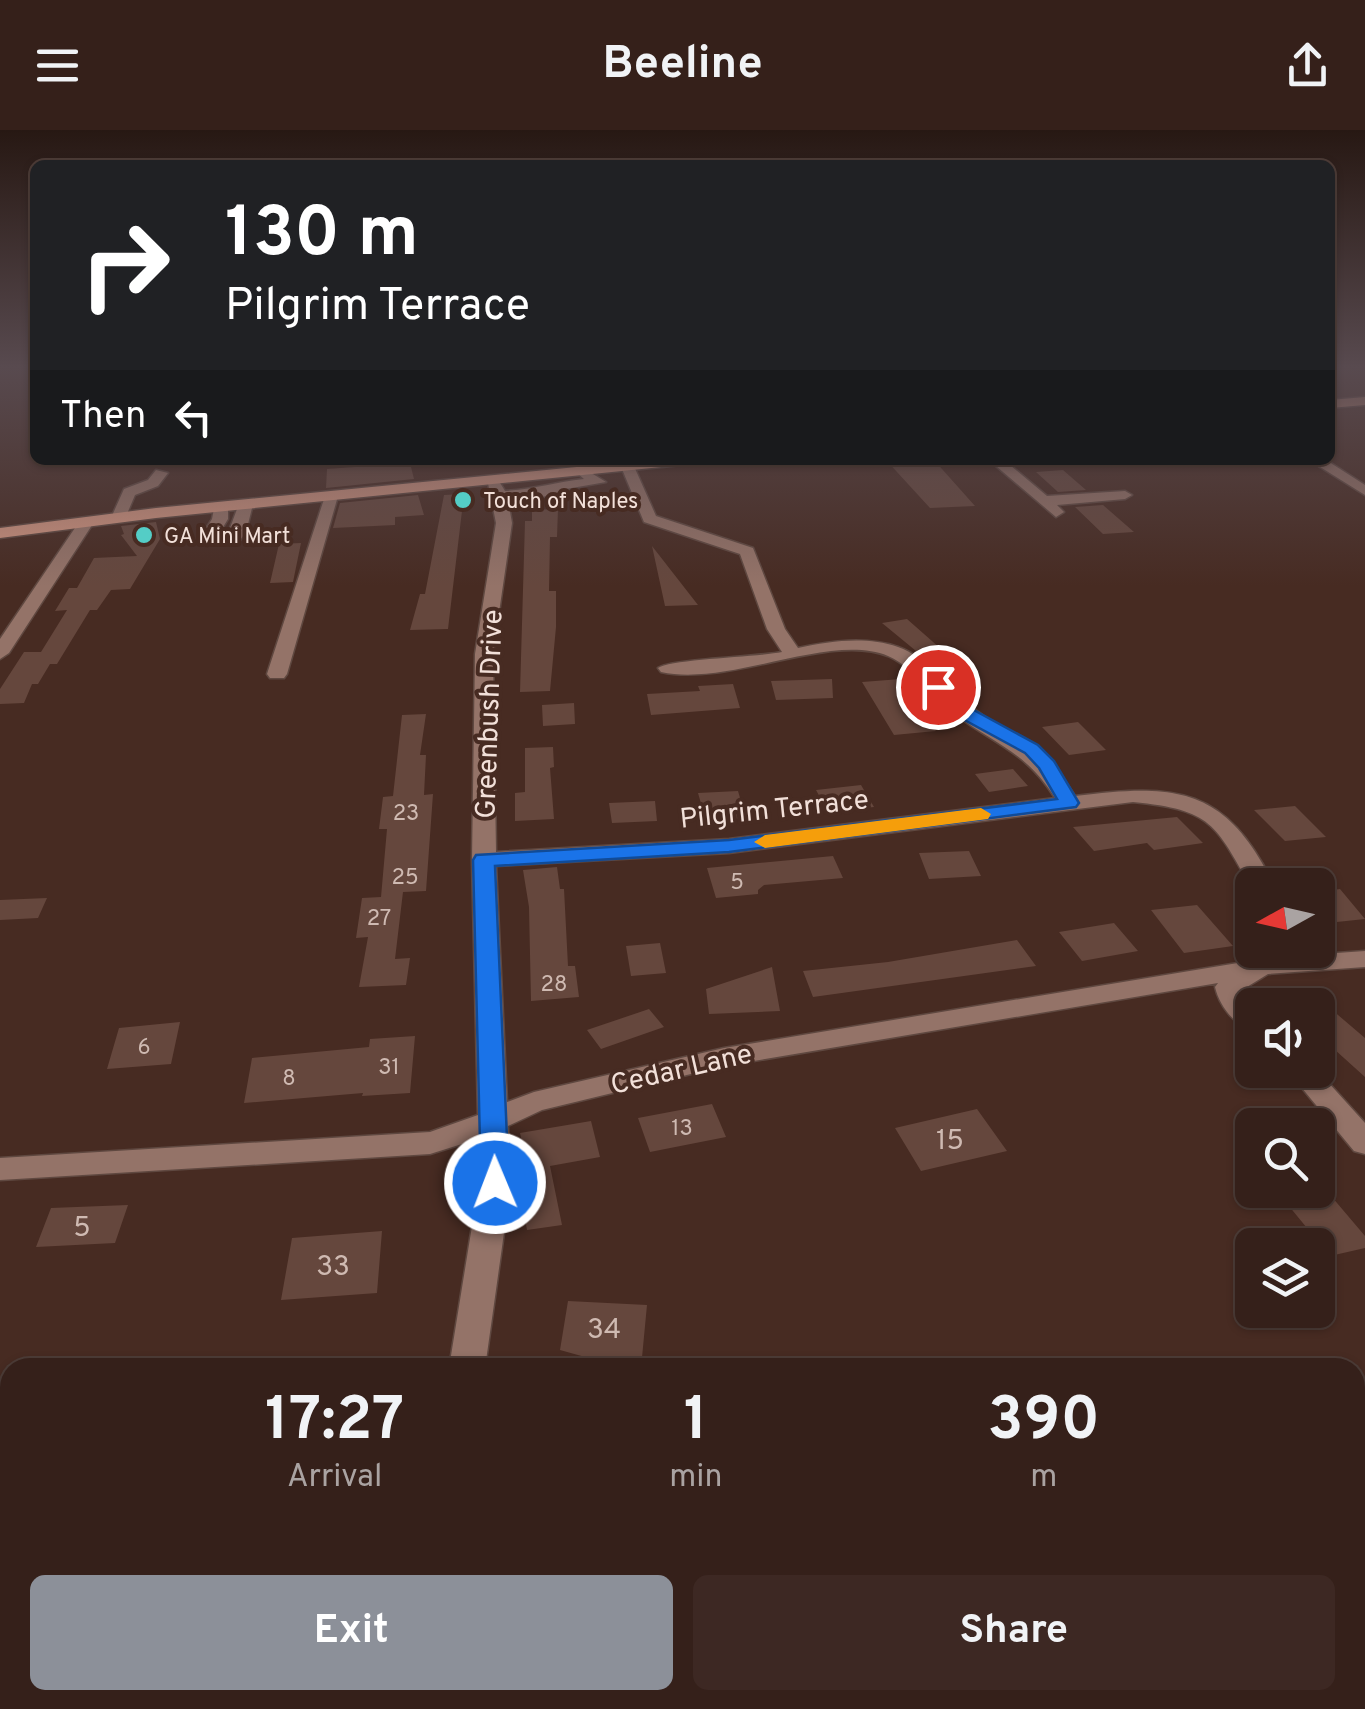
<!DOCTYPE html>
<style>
:root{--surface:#35201a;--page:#3d2823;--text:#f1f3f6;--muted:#aaa3a2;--line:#4f3e39;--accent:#8c9099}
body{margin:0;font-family:Overpass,sans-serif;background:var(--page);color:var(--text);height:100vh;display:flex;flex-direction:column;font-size:38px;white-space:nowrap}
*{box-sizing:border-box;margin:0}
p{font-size:32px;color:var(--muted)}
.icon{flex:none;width:55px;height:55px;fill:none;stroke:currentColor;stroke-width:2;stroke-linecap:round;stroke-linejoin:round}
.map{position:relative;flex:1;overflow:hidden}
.sheet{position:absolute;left:0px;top:1228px;width:1365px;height:352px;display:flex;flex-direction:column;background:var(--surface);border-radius:30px 30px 0 0;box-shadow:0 2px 8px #0004,0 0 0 2px var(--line)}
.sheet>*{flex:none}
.banner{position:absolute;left:30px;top:30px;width:1305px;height:305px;border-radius:15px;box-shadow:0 2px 8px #0004,0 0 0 2px var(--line);background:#202124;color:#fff;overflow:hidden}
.needle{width:65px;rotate:262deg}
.fabs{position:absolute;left:1235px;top:738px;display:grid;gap:20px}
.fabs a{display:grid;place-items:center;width:100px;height:100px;border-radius:15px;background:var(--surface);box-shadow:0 2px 8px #0004,0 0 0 2px var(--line);font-size:50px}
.pin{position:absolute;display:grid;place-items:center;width:85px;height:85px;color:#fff;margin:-42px;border:5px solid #fff;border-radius:50%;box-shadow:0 2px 10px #0007}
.me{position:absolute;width:110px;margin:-55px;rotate:359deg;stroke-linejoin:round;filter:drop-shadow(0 0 8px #0008)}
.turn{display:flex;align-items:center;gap:35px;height:210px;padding:0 30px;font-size:45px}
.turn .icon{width:130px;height:130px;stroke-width:2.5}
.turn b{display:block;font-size:70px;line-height:85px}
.then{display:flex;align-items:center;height:95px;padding:0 30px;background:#0003;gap:20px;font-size:38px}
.eta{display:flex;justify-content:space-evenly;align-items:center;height:170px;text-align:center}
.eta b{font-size:60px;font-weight:700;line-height:70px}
.action{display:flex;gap:20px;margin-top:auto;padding:20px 30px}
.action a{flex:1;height:115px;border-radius:15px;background:var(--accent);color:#fff;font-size:40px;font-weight:700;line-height:115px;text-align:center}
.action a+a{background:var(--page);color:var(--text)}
header{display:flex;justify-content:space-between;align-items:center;height:130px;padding:0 30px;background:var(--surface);font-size:45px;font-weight:700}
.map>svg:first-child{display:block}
.building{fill:#65473d}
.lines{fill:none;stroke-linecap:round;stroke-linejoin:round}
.minor-casing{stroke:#5f4840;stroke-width:3}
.major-casing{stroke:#5f4840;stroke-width:3}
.minor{fill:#947368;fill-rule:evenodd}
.major{fill:#cc927e;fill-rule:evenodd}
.route{fill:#1a73e8;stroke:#114b97;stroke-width:2.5}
.slow{fill:#f59e0b}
.poi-dot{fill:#54cdc6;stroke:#472b22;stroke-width:4}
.labels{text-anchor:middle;stroke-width:8;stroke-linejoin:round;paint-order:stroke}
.far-poi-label{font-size:22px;fill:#f2e0d9;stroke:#472b22;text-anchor:start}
.number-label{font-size:22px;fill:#cfbab2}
.street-label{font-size:28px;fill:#f2e0d9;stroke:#472b22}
.near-number-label{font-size:28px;fill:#cfbab2}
</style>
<header><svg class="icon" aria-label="menu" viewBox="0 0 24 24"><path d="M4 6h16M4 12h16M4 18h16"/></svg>Beeline<svg class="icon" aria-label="share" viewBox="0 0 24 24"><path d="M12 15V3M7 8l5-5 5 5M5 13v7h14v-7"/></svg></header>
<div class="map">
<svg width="1365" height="1579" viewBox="0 0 1365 1579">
<rect width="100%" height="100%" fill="#472b22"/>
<path class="building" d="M886 330H934L975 376 930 378Z
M410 333 414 349 326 358 327 339Z
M1063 340 1086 360 1058 362 1036 342Z
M464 364 448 499 410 500 420 464H425L444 365Z
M418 365 424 385 395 387V395L333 398 340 373Z
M1103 375 1134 402 1103 404 1075 377Z
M558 379 557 407H550L549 461H556V497L550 561 520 562 525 391H532V380Z
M156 392 160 409 130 459 111 460 97 480H90L57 534H50L38 554H32L24 573 0 574V559L24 522H41L67 480 55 481 69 458H77L94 428 137 426 121 405 124 404 121 396Z
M301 413 293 452 270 453 279 414Z
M652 416 698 475 665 476Z
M907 489 949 526 927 530 882 493Z
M832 549 833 568 776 570 771 551Z
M901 549 922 584 936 601 894 605 862 552Z
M733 554 740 578 651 585 647 564 700 561 698 556Z
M574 573 575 594 543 596 542 575Z
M426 584 420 625H426L424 665 433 664 426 761 403 762 395 829 410 828 406 855 359 857 368 807 356 808 362 768 381 767 387 699H379L383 667 393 666 402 585Z
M1078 592 1106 620 1069 625 1042 597Z
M553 617 554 637 550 638 554 689 515 691V663L525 662V618Z
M1013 639 1028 656 989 662 975 644Z
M861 655 874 677 828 682 816 660Z
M738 661 746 688 706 691 698 663Z
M655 671 657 691 612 693 609 673Z
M1295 676 1326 707 1285 711 1254 680Z
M1177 687 1203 713 1154 720 1147 713 1094 721 1073 697Z
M969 721 981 746 929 749 919 723Z
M833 726 843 748 764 755 758 760V764L716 768 707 738Z
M557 737 560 759H564L568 836H575L579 867 531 871 529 777 523 740Z
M1340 759 1365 789 1318 794V762Z
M47 768 38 788 0 790V770Z
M1197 775 1233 816 1184 823 1151 780Z
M1114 793 1138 821 1082 831 1059 802Z
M1017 810 1036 836 813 867 803 841 888 832Z
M660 813 666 843 631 846 626 816Z
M772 837 780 881 709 884 706 859Z
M649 879 664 897 601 919 587 900Z
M1331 879 1365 908V947L1334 919 1318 924V883Z
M180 892 171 934 107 939 119 898Z
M415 906 410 963 362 966 363 963 244 973 252 928 369 917 370 909Z
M712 974 726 1007 650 1022 638 988Z
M977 979 1007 1021 921 1041 895 998Z
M591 991 600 1027 550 1036 562 1095 527 1100 519 1054 531 1052 520 1003Z
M1298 1060H1326L1365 1106V1118L1330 1126 1279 1064Z
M128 1075 115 1113 36 1117 51 1078Z
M382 1101 377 1163 281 1170 292 1108Z
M568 1171 647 1175 641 1238H583L585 1227 560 1220Z"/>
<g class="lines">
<g class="minor-casing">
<path id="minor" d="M613 330H628L633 334 656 386 753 418 785 499 798 518C831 511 866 506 898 517 927 527 942 553 964 571 1011 611 1038 607 1075 666 1177 653 1226 657 1274 755H1252V759C1215 694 1213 680 1133 672L729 723 496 736 507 972 534 962 724 918 1268 828 1365 821V837L1268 844 1242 860 1252 875V900C1234 895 1219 875 1215 857L1218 853 724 936 542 980 508 996 511 1053 485 1238H449L479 1053 478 1009 430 1024 0 1050V1028L430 1002 478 985 472 730 475 524 496 393 487 348H497L505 361C536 359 555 352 584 349L576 342 583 338 606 352 566 359 560 365 508 370 512 393 493 524 496 722 729 709 1055 668C1027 623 997 615 957 586 932 568 917 539 888 526 830 502 730 557 661 542L658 538C670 529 758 527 782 522L767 499 740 424 644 392 622 339Z
M989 330H1004L1047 366 1125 361 1132 365 1125 369 1057 375 1064 382 1056 387Z
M1021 330H1041L1034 334Z
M1309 330H1326L1365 355V365Z
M156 340 168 343 158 356 135 365 124 391H114L111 388 124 359 148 350Z
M326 363 338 366 287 544 284 548H270L267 544Z
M240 371 253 374 246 402 238 413 205 415 200 408 212 389 215 374 228 377V389L217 407 227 406Z
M81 389 94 392 9 523 0 529V509Z
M1287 940H1317L1365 993V1024L1354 1021Z
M1365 1498V1540L1355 1541V1499Z
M417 1570H461L462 1579H418Z
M697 1570H754L750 1579H693Z"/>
</g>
<g class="major-casing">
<path id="major" d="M1365 267V275L1330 278V270Z
M648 330H698L691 334 156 388 0 408V398L156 378Z"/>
</g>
<use href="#minor" class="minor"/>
<use href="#major" class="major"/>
</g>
<linearGradient id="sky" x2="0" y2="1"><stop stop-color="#271813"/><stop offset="0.52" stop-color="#584a4f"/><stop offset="1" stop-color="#584a4f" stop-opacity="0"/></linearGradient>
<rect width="1365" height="456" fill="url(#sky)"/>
<path class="route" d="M938 551 972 579 1038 615 1054 631 1079 673 1076 677 729 722 495 736 509 1053 505 1060 495 1063 485 1060 481 1053 473 730 476 725 729 710 1057 669 1039 638 1025 623 959 587 932 561 929 557Z"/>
<path class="slow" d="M981 678 991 684 988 689 765 718 754 712 765 705Z"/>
<g class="poi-dot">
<circle cx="463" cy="370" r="10"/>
<circle cx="144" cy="405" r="10"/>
</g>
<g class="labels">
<g class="far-poi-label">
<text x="483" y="378">Touch of Naples</text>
<text x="164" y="413">GA Mini Mart</text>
</g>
<g class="number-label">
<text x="406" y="690">23</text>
<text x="405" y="754">25</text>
<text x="737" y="759">5</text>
<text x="379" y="795">27</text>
<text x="554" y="861">28</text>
<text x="144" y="924">6</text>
<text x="389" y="944">31</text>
<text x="289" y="955">8</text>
<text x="682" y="1005">13</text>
</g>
<g class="street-label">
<text transform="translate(488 584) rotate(-88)" y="10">Greenbush Drive</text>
<text transform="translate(774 678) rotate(-6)" y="10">Pilgrim Terrace</text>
<text transform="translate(681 938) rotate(-13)" y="10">Cedar Lane</text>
</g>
<g class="near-number-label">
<text x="950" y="1019">15</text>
<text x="82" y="1106">5</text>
<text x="333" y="1145">33</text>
<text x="604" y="1208">34</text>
</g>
</g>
</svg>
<div class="fabs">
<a><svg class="needle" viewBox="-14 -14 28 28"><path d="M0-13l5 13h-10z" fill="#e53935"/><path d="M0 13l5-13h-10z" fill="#aaa3a2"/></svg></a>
<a><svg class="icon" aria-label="sound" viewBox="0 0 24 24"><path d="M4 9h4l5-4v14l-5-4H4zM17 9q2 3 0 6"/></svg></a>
<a><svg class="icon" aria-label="search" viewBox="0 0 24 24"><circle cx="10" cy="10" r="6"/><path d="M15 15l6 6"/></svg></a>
<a><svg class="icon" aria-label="layers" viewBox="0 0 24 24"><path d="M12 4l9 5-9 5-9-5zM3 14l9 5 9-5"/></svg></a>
</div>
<div class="pin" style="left:938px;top:557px;background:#d93025"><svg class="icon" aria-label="arrive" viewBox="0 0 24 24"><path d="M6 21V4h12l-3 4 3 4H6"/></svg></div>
<svg class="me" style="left:495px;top:1053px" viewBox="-20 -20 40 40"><circle r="17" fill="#1a73e8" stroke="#fff" stroke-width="3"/><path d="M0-11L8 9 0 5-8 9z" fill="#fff"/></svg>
<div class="banner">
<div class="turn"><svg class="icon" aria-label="right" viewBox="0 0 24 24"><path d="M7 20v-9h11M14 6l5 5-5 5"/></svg><div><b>130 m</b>Pilgrim Terrace</div></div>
<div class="then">Then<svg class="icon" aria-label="left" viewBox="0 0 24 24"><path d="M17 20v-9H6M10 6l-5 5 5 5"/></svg></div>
</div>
<section class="sheet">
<div class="eta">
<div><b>17:27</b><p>Arrival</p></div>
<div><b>1</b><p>min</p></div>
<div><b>390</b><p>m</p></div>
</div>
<div class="action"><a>Exit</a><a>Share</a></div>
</section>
</div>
